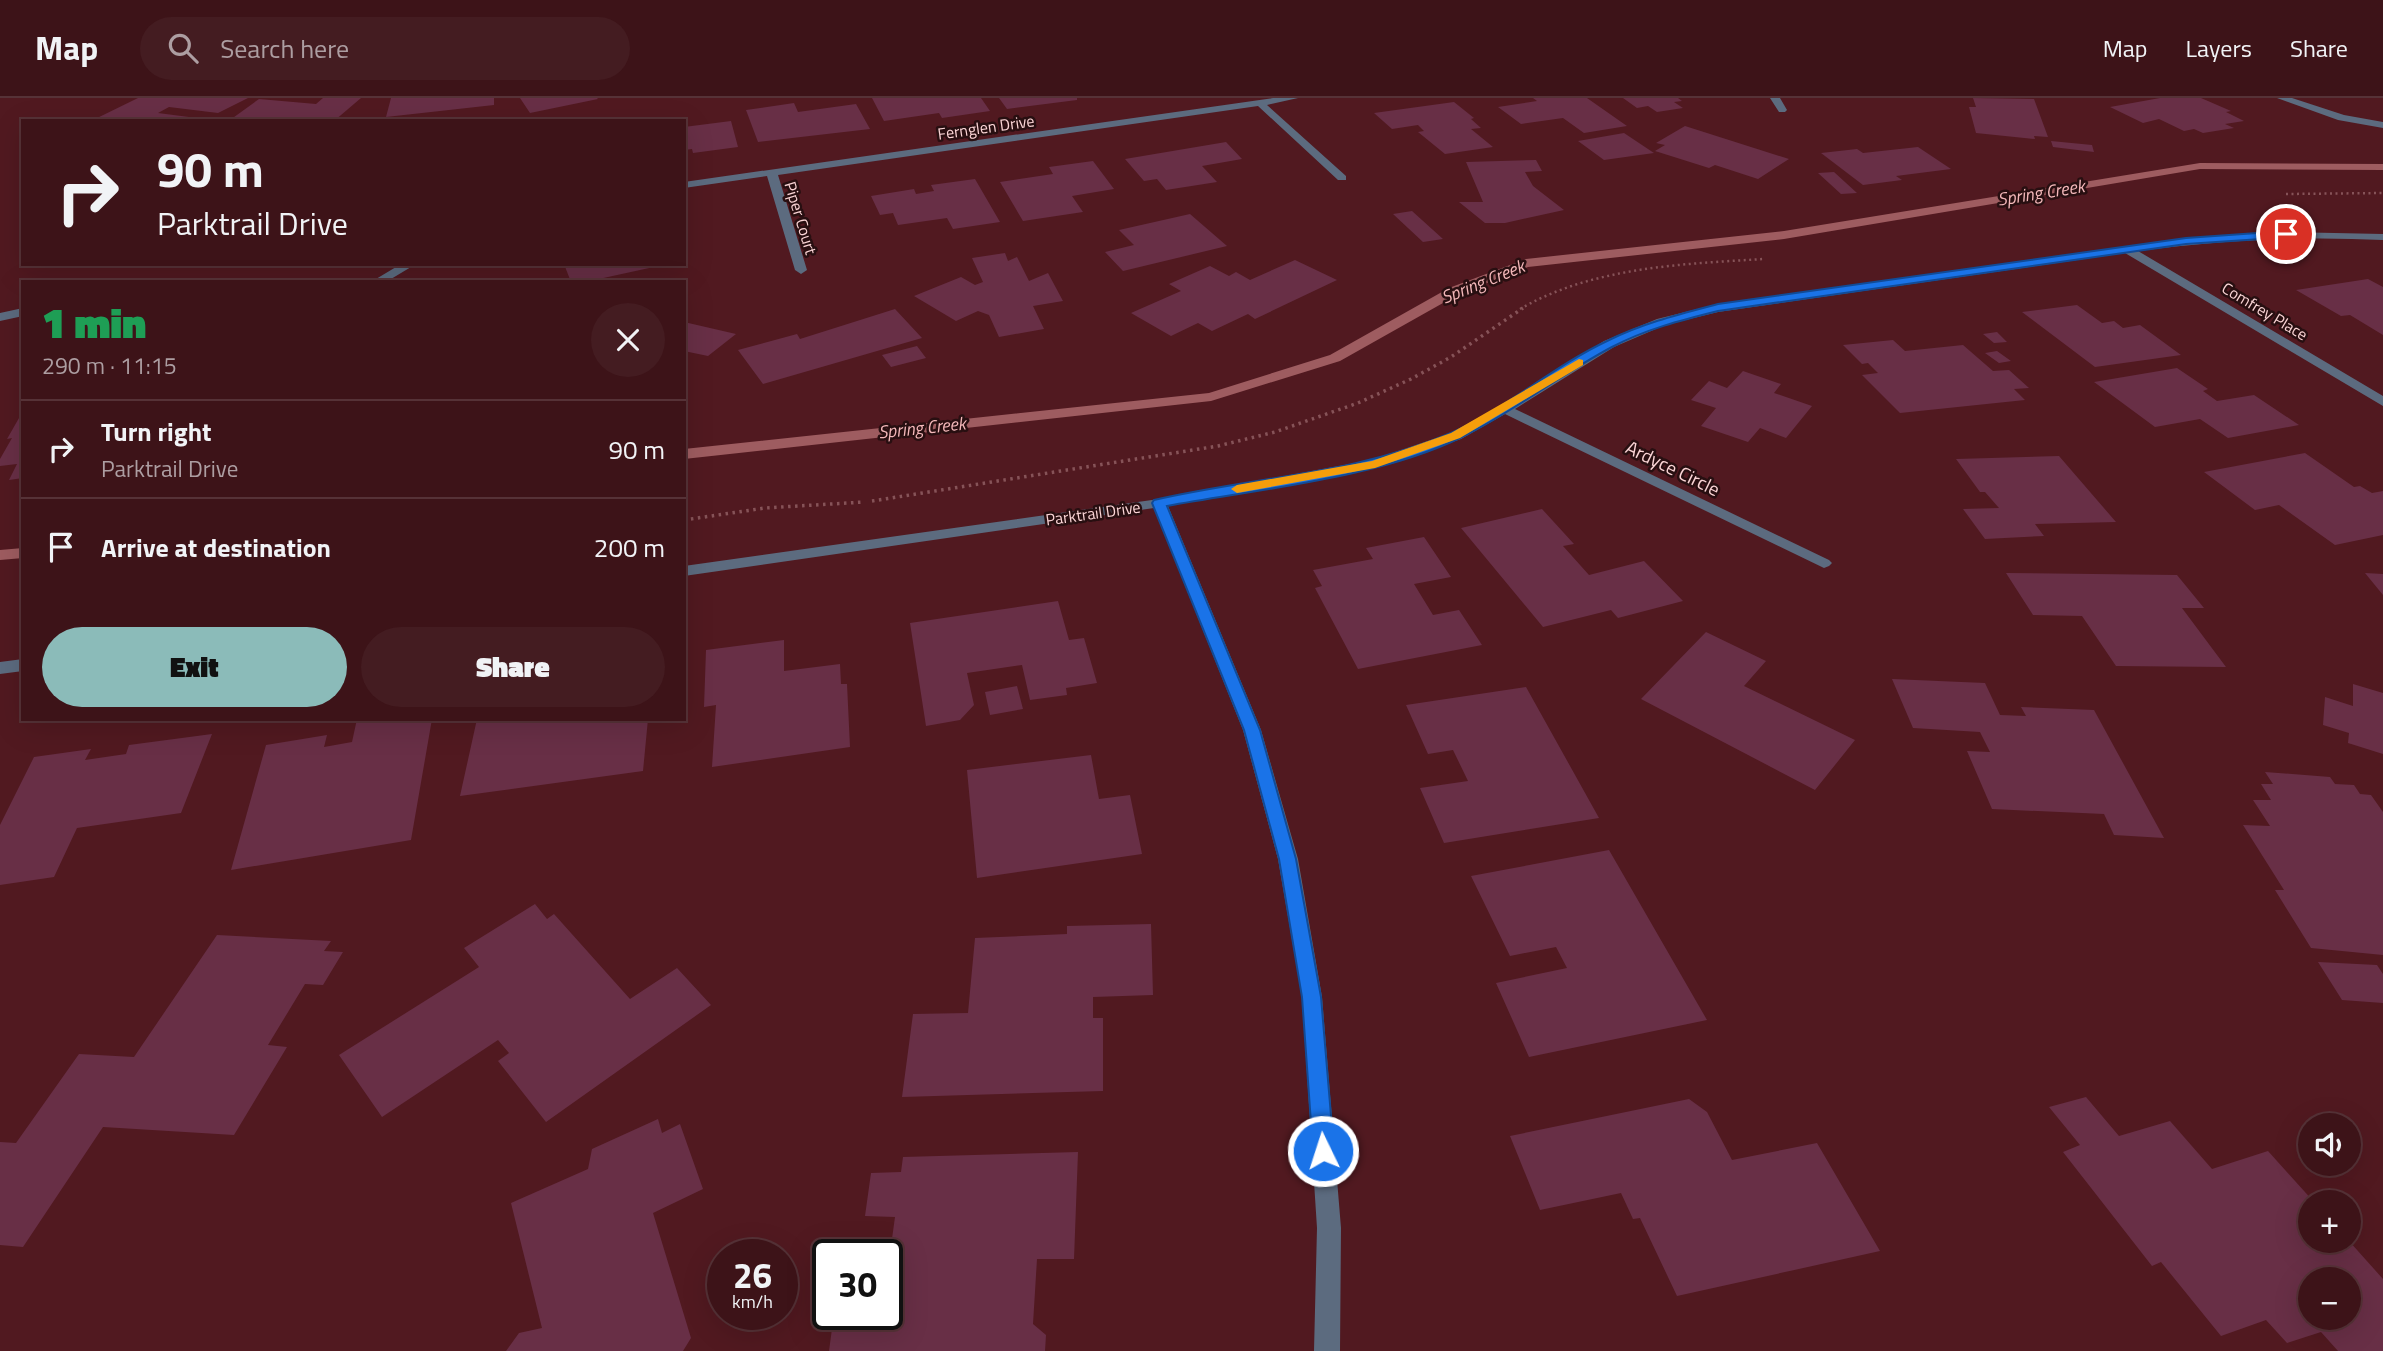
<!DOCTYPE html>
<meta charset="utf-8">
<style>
:root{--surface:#3d1318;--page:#441c21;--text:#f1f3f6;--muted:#ad9ea2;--line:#563237;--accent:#8bbbb9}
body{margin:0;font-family:"Titillium Web",sans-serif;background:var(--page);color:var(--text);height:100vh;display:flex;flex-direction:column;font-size:26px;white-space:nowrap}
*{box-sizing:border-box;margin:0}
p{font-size:23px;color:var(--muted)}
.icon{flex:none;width:38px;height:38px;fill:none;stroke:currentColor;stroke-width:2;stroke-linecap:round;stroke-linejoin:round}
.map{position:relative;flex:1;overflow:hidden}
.sheet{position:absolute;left:21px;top:182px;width:665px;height:441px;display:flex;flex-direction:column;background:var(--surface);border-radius:0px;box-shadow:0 7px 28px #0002,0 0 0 2px var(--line)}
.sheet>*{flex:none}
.guide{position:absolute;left:21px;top:21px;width:665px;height:147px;border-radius:0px;box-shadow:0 7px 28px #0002,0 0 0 2px var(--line);background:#3d1318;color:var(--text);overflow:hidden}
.buttons{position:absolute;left:2298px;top:1015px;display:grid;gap:14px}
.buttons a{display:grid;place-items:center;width:63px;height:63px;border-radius:50%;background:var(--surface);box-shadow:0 7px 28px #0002,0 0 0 2px var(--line);font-size:35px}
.speed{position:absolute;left:707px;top:1141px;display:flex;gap:14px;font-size:35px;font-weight:700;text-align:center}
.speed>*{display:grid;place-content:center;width:91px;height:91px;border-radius:50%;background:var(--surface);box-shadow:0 7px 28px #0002,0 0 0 2px var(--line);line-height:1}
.speed small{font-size:18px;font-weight:400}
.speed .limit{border:4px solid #111;border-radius:10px;background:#fff;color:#111}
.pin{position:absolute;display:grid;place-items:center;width:60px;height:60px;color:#fff;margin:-30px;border:4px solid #fff;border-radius:50%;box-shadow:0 2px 7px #0007}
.me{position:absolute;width:77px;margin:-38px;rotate:356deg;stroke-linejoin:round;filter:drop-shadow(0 0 5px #0008)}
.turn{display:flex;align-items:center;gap:24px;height:147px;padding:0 21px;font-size:32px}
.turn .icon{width:91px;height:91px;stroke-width:2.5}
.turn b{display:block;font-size:49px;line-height:60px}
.round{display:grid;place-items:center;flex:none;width:74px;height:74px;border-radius:37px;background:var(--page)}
.headline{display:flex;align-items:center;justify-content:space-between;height:119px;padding:0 21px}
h1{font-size:42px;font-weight:800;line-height:52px;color:#1e9e55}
.button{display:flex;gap:14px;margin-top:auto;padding:14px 21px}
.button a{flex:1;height:80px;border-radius:42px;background:var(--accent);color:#111;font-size:28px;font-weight:800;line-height:80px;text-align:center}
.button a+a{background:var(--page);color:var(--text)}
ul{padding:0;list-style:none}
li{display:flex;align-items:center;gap:21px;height:98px;padding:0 21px;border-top:2px solid var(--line)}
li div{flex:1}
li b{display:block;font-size:26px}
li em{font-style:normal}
header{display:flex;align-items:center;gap:42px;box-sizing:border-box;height:98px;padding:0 35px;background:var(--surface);border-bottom:2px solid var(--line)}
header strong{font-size:33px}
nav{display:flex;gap:38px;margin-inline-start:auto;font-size:24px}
.search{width:490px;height:63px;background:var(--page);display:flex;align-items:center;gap:18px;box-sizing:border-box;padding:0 24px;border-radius:38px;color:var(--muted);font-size:26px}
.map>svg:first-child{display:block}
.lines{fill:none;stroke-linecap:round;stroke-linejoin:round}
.stream{fill:#9e5c60;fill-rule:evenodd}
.building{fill:#682f46;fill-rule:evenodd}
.path-far1{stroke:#865358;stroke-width:2.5;stroke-dasharray:2 3.5;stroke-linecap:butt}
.path{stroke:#865358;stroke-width:3.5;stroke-dasharray:2.5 4.5;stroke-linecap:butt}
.street{fill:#5c6b7f;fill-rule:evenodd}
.route{fill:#1a73e8;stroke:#114b97;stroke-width:2}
.slow{fill:#f59e0b}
.labels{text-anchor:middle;stroke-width:5;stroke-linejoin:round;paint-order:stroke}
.far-street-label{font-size:16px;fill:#fbd5d6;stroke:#280f11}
.far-water-label{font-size:18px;font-style:italic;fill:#f4b8ba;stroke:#280f11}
.street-label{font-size:19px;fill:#fbd5d6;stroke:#280f11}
</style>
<header>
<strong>Map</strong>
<div class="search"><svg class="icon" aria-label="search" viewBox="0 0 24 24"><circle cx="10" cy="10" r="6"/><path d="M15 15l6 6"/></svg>Search here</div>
<nav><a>Map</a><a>Layers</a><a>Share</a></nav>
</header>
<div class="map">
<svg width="2383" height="1253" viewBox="0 0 2383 1253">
<rect width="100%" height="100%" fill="#511920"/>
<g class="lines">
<path class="stream" d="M2200 65 2383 66V72L2200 71 1784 141 1528 169 1459 196 1340 263 1211 303 684 361V351L1209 295 1330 257 1449 190 1526 161 1784 133Z
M23 450V460L0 462V452Z"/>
</g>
<path class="building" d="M138 0H248L218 15 169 9 158 15 189 19 182 23H91Z
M323 0H361L334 23 230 22 259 1 316 6Z
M391 0H494V7L386 19Z
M520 0H597L598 1 530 15Z
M872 0H981L990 13 942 20 939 15 884 23Z
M999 0H1077V2L1007 11Z
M1533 0H1587L1627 28 1584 35 1563 20 1521 26 1498 9 1537 3Z
M1623 0H1678L1682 3 1674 4 1683 10 1657 14 1648 8 1637 10Z
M1973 0 2034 1 2048 39 2034 38 2035 41 1976 35 1969 9H1976Z
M2160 0H2201L2231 13 2226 14 2244 23 2225 26 2234 30 2203 35 2194 31 2184 33 2159 21 2143 25 2110 9Z
M1454 4 1474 20 1471 21 1481 30 1471 31 1493 49 1445 56 1418 34 1424 33 1418 27 1392 31 1374 15Z
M794 5 798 14 856 6 870 31 758 44 746 12Z
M731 23 738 49 693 55 692 51 684 52V29Z
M1685 28 1789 61 1758 81 1715 67 1709 70 1655 53 1665 47 1656 45Z
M1624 35 1654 55 1604 62 1578 43Z
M2051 43 2092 47 2094 54 2053 49Z
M1226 44 1242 61 1202 68 1217 84 1166 92 1157 81 1144 83 1125 61Z
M1918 49 1951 71 1896 78 1902 82 1863 87 1821 55 1857 51 1863 55Z
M1536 62 1542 73 1525 74 1533 88 1564 112 1505 125H1485L1459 104H1483L1466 64Z
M1093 63 1114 91 1072 98 1083 114 1023 123 1000 84 1053 76 1049 69Z
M1834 74 1857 95 1841 96 1818 75Z
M975 81 1000 124 953 131 947 120 898 127 893 115 880 117 871 98 914 91 916 96 934 93 931 87Z
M1412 113 1443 141 1423 144 1393 116Z
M1190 116 1227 148 1123 173 1105 154 1134 147 1119 132Z
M1005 155 1008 163 1017 159 1029 183 1048 175 1063 203 1033 208 1044 231 999 239 989 217 978 213 956 223 914 198 961 179 975 187 983 184 972 160Z
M1295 162 1337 182 1255 221 1248 216 1212 233 1198 225 1171 238 1131 215 1181 193 1169 186 1210 168 1229 178 1236 174 1250 182Z
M564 166H663V167L585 184H571Z
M2368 181 2383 189V237L2350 217 2341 218 2296 192Z
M2077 207 2102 225 2114 223 2123 230 2140 227 2181 257 2095 269 2022 214Z
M895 211 922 240 763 286 738 252 797 236 800 241Z
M684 224 736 236 708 258 684 253Z
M1997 234 2007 244 1994 245 1983 236Z
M1893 242 1905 253 1963 247 1993 273 2009 272 2029 290 2014 291 2025 302 1900 315 1862 277 1878 275 1868 265 1862 266 1843 247Z
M917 248 926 260 891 269 882 257Z
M1997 253 2011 263 1999 265 1985 255Z
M2177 270 2208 291 2203 293 2217 303 2254 297 2299 327 2228 340 2200 321 2155 329 2094 284Z
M1743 273 1781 286 1774 295 1812 308 1786 340 1760 330 1748 344 1701 328 1716 310 1691 302 1709 283 1727 290Z
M23 319V380L9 382 17 366 0 368V361L12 340 7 341 19 320Z
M2305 355 2354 389 2360 388 2372 395 2383 393V437L2335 447 2279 407 2255 412 2204 374Z
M2059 358 2116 424 2035 426 2044 438 1985 441 1963 411 1999 410 1985 394H1980L1956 361Z
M1542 411 1574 446 1563 448 1589 477 1644 463 1683 503 1618 520 1611 512 1543 529 1461 430Z
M1424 439 1451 479 1414 486 1433 517 1459 512 1482 547 1358 571 1315 490 1322 488 1313 472 1373 461 1366 450Z
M2006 475 2177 477 2204 510H2182L2226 569 2116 568 2082 518 2033 517Z
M2365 475 2383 476V497Z
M1058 503 1069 542 1084 540 1097 585 1066 590 1067 597 1030 602 1022 567 967 575 974 607 960 622 926 628 910 525Z
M1706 534 1766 563 1744 588 1855 642 1815 692 1641 601Z
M784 542V573L840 566 841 586H847L850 649 712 669 716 607 704 609 706 552Z
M1892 581 1985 585 2000 617 2026 618 2021 609 2094 612 2164 740 2114 737 2104 716 1992 711 1967 653 1990 654 1980 634 1913 630Z
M2353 586 2383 595V656L2348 645 2349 635 2323 627 2325 599 2353 608Z
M1017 588 1023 611 990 617 985 594Z
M1526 589 1599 720 1444 745 1420 690 1468 683 1453 652 1428 656 1406 607Z
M357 621H432L411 742 231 772 266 647 327 637 324 649 352 644Z
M477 621H648L643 673 460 698Z
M212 636 181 715 77 730 54 779 0 787V727L34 659 91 651 85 662 126 656 129 647Z
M1091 657 1099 701 1130 697 1142 756 977 780 967 672Z
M2265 674 2330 679 2335 686 2354 687 2360 696 2371 697 2383 714V857L2311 850 2275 792H2284L2243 727 2270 728 2253 702H2271L2261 686H2273Z
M1609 752 1707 922 1529 959 1496 885 1567 870 1556 849 1510 858 1471 778Z
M535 806 547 821 554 816 630 901 677 870 711 907 546 1024 498 963 509 955 498 942 382 1019 339 957 479 869 464 850Z
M1151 826 1153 897 1093 899V920H1103V993L902 999 913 916 968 915 975 840 1067 836V828Z
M217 837 331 843 324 853 343 854 323 887 305 886 268 947 287 949 234 1037 103 1029 23 1149 0 1147V1044L16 1045 79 956 134 959Z
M2318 864 2377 867 2383 876V905L2342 902Z
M2086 999 2119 1038 2170 1023 2212 1071 2268 1053 2314 1104H2310V1143H2349L2383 1181V1253H2338L2321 1234 2287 1245 2266 1222 2221 1238 2161 1164 2152 1168 2063 1054 2080 1047 2049 1009ZM2310 1181H2348V1220H2310Z
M1689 1001 1707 1014 1732 1062 1817 1045 1880 1153 1677 1198 1640 1120 1633 1121 1621 1095 1540 1112 1510 1038Z
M658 1021 662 1035 680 1026 703 1091 653 1115 691 1240 683 1253H506L519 1235 542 1230 511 1105 588 1071 592 1051Z
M1078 1054 1074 1161H1037L1033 1226 1046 1237 1045 1253H829L834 1216H887V1157H843L845 1148H891L895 1119 865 1118 871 1075 901 1074 903 1059Z"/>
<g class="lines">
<path class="path-far1" d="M2286 96 2383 95
M1520 211C1593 169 1681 166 1764 161"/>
<path class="path" d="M872 403 1218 348 1275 334 1358 305 1411 281 1451 259 1523 210
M684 422 765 410 864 404"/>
<path class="street" d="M1273 0H1298L1267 7 1346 78V82H1338L1258 8 778 77 807 172 801 176 795 172 767 78 684 90V84Z
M1770 0H1780L1787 12 1785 14H1779Z
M2277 0H2292L2344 17 2383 24V30L2338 22Z
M2284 134 2383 136V142C2301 138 2220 142 2138 153L2383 298V308L2125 155 1718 214 1665 227 1614 249 1515 311 1829 462 1832 465 1829 468 1824 470 1505 316 1461 341 1380 369 1168 408 1261 632 1298 761 1322 899 1341 1130 1340 1253H1314L1317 1130 1302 899 1278 761 1243 632 1154 410 684 478V468L1159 401 1372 362 1451 335 1500 308 1604 243 1657 221 1718 206 2186 140Z
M401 166H416L386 184H371Z
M23 210V218L0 223V215Z
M23 561V573L0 576V564Z"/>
</g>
<path class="route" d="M2286 133 2290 134V139L2186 146 1718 213C1682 222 1646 231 1612 249 1561 276 1515 313 1462 339 1378 380 1259 391 1167 408L1260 632 1296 761 1321 899 1334 1053 1331 1060 1323 1062 1316 1060 1313 1053 1302 899 1279 761 1244 632 1152 405 1154 402C1253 379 1356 376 1451 335 1506 311 1552 269 1607 243 1643 225 1680 216 1718 206L2186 140Z"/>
<path class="slow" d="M1579 261 1583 262V267L1460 340 1375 370 1237 395 1231 391 1237 387 1372 363 1451 335Z"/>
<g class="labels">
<g class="far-street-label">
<text transform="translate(986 29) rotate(-8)" y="6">Fernglen Drive</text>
<text transform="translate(801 120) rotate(73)" y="6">Piper Court</text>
<text transform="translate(2265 213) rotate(31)" y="6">Comfrey Place</text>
<text transform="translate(1093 415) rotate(-8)" y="6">Parktrail Drive</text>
</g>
<g class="far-water-label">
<text transform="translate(2041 95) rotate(-9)" y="6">Spring Creek</text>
<text transform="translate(1483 184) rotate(-22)" y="6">Spring Creek</text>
<text transform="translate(922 330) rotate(-6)" y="6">Spring Creek</text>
</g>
<g class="street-label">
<text transform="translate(1673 370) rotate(26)" y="7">Ardyce Circle</text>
</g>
</g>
</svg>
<div class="buttons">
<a><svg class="icon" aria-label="sound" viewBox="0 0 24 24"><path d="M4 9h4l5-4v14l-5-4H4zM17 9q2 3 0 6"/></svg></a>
<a>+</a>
<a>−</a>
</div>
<div class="speed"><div>26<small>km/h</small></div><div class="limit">30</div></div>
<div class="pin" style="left:2286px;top:136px;background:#d93025"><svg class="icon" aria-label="arrive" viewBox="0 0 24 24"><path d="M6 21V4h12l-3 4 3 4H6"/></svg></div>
<svg class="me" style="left:1323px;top:1053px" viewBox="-20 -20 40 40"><circle r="17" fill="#1a73e8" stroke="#fff" stroke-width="3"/><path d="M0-11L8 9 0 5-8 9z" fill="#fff"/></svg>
<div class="guide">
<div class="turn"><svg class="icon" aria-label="right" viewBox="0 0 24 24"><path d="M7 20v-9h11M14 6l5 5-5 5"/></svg><div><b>90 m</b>Parktrail Drive</div></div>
</div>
<section class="sheet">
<div class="headline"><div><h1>1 min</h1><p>290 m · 11:15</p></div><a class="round"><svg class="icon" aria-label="close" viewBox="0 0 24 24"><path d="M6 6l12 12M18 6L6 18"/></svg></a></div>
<ul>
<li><svg class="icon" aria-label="right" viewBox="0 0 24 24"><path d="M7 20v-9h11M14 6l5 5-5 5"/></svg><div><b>Turn right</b><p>Parktrail Drive</p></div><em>90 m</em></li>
<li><svg class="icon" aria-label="arrive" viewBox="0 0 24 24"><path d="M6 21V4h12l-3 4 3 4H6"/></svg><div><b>Arrive at destination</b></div><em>200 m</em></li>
</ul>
<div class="button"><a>Exit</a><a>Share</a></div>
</section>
</div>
